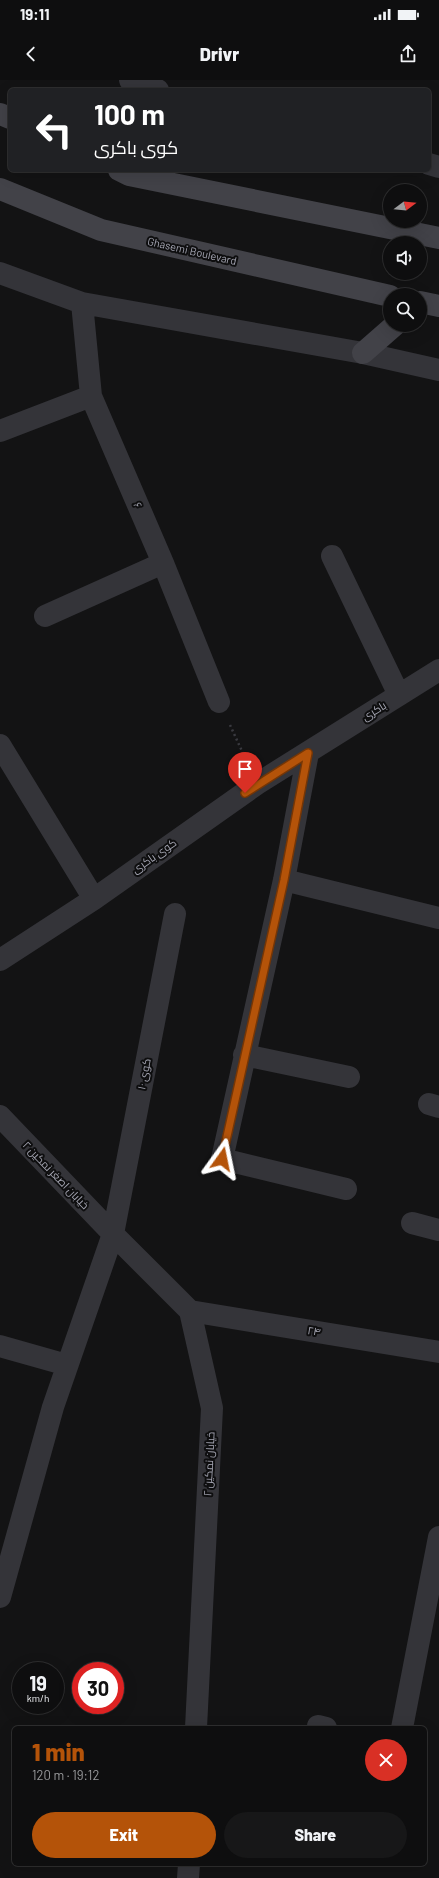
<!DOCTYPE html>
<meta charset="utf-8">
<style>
:root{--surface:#0e0e0f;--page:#171718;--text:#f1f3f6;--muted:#9b9c9e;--line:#2e2e2f;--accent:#b45309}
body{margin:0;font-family:Barlow,Cairo,sans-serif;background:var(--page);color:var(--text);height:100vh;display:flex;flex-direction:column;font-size:15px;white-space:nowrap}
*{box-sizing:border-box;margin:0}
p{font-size:13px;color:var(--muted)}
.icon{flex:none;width:22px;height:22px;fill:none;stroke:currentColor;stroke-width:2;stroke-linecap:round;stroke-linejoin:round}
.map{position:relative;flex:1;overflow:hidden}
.sheet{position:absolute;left:12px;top:1646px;width:415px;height:140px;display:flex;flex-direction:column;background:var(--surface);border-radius:6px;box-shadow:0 4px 16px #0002,0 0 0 1px var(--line)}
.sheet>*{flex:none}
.hud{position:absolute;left:8px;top:8px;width:423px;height:84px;border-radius:6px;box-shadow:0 4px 16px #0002,0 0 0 1px var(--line);background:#202124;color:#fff;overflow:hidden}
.needle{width:26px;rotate:74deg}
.fabs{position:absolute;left:383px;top:104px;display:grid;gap:8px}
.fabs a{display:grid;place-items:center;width:44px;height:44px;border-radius:50%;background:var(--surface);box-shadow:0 4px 16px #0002,0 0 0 1px var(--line);font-size:20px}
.speed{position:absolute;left:12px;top:1582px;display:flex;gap:8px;font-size:20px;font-weight:700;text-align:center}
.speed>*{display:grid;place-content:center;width:52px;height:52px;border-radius:50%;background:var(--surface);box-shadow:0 4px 16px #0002,0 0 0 1px var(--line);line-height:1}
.speed small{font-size:10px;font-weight:400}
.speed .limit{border:6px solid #d22;background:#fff;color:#111}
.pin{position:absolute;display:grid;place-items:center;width:34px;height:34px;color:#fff;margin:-41px -17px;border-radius:50% 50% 50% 0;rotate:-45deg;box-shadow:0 0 4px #0007}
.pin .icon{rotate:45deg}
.me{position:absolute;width:44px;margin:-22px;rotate:12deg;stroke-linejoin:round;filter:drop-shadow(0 0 3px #0008)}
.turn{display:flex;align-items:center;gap:14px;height:84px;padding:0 20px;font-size:18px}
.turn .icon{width:52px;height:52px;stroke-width:2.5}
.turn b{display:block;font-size:28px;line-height:34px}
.round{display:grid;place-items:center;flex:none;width:42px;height:42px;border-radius:21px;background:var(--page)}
.overview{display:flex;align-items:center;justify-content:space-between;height:68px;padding:0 20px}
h1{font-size:24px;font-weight:800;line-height:30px;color:var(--accent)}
.action{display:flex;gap:8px;margin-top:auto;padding:8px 20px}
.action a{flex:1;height:46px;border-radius:24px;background:var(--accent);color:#fff;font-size:16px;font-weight:800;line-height:46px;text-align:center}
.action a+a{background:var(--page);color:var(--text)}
.status{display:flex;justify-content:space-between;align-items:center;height:28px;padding:0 20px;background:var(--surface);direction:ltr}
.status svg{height:11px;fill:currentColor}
header{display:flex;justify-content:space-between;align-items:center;height:52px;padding:0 20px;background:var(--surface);font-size:18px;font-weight:800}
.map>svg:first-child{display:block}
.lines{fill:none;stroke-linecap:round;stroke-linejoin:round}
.path{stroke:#3a3a40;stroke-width:2.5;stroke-dasharray:2 3;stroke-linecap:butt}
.minor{stroke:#343439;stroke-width:22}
.secondary{stroke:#424248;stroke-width:22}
.route-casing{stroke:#753606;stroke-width:10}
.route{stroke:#b45309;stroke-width:7}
.labels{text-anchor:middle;stroke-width:4;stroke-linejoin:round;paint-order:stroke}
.street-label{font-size:11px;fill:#a5a6b3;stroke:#0e0e0f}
</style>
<div class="status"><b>19:11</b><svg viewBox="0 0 49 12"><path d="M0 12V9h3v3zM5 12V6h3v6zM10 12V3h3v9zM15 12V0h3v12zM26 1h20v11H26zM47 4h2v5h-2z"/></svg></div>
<header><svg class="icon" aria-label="back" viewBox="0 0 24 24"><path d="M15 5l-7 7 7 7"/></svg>Drivr<svg class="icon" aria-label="share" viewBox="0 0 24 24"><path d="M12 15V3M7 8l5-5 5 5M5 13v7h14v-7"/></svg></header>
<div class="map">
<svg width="439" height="1798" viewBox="0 0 439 1798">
<rect width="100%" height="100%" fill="#131314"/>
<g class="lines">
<path class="path" d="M230 645 247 682"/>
<path class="minor" d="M130 0 158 10
M429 84 439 87
M0 193 82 223 363 273 439 290
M82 223 91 316 163 483 219 622
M0 351 91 316
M332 476 399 615
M45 536 163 483
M0 665 94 819
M308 673 284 800 222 1079 346 1109
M284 800 439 838
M0 880 94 819 257 704 439 590
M244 975 349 997
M429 1024 439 1027
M0 1036 113 1154 190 1231 212 1328 196 1648
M412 1143 439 1150
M190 1231 439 1272
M0 1266 67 1285
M0 1517 53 1327 113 1154 175 834
M318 1646 326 1648
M402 1648 439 1457
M188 1798 189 1784"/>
<path class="secondary" d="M0 34 10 38
M119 90 129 95 439 158
M0 109 101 150 390 216
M420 222 439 226
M363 273 395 245"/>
</g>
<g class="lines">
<g class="route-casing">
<path id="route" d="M222 1079 284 800 308 673 245 713"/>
</g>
<use href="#route" class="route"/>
</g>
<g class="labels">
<g class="street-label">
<text transform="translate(192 171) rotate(13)" y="4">Ghasemi Boulevard</text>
<text transform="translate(138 425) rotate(67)" y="4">۶</text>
<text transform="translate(374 631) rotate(-32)" y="4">باکری</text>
<text transform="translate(154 776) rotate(-35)" y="4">کوی باکری</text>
<text transform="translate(144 994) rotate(-79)" y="4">کوی ۱۰</text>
<text transform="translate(56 1095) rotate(46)" y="4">خیابان اصغر نمکین ۲</text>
<text transform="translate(314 1251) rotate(9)" y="4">۲۴</text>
<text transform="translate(209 1384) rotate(-87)" y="4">خیابان نمکین ۲</text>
</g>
</g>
</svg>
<div class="fabs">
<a><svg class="needle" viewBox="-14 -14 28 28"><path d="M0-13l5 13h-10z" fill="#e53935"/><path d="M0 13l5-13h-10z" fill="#9b9c9e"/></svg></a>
<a><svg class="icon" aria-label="sound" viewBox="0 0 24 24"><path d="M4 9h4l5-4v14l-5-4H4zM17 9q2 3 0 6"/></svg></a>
<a><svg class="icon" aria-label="search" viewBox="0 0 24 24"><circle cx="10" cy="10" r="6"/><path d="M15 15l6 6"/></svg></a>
</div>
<div class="speed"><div>19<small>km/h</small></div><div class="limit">30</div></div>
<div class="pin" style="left:245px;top:713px;background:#d93025"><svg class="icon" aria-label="arrive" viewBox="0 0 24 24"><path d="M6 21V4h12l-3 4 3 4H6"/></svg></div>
<svg class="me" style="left:222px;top:1079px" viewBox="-20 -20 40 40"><path d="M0-17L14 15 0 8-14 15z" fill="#b45309" stroke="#fff" stroke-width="4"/></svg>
<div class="hud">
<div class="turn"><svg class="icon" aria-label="left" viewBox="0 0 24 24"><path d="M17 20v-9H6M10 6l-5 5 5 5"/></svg><div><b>100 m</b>کوی باکری</div></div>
</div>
<section class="sheet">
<div class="overview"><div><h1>1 min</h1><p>120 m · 19:12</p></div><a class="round" style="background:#d93025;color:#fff"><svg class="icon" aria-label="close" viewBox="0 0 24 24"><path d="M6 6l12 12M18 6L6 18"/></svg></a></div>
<div class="action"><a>Exit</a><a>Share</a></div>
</section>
</div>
